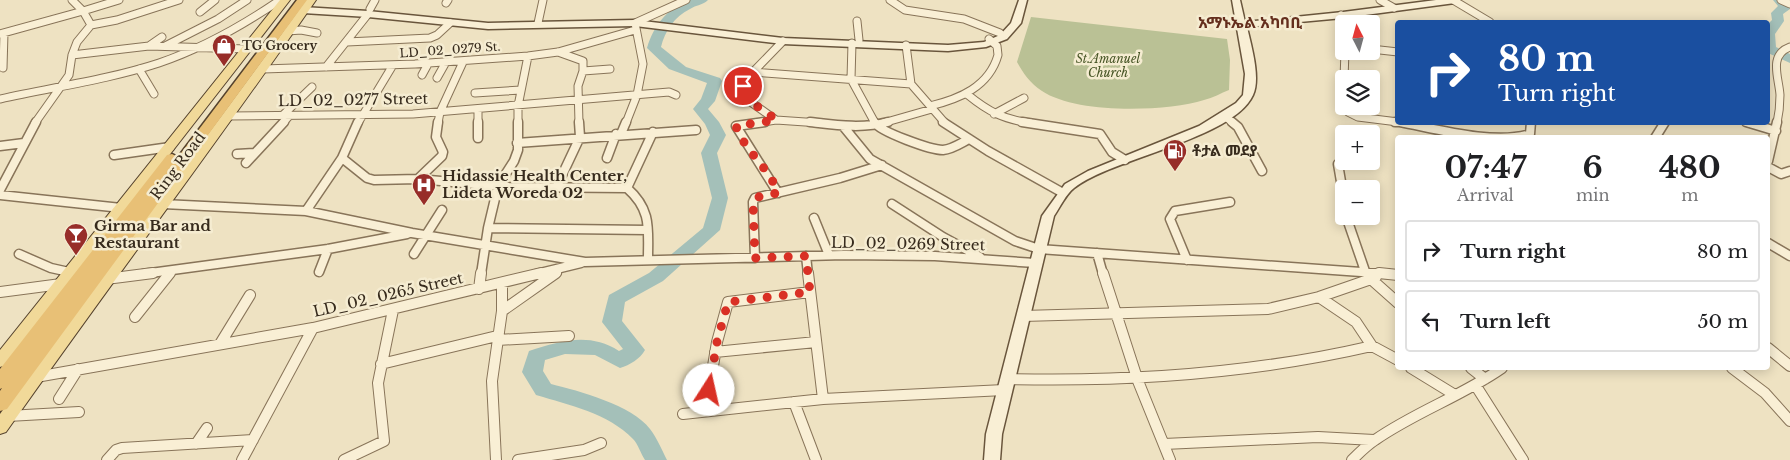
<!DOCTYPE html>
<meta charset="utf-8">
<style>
:root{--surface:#fff;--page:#f2f2f2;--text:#202124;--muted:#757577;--line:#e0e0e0}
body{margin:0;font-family:"Libre Baskerville","Noto Sans Ethiopic",serif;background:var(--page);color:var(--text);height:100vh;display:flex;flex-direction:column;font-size:19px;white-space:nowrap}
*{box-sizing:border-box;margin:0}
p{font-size:16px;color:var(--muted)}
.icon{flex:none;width:28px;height:28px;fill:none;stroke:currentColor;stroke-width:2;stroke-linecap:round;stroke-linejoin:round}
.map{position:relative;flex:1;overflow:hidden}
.drawer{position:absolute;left:1395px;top:135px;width:375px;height:235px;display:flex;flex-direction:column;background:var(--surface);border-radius:5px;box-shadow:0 2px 12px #0003}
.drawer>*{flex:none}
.guide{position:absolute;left:1395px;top:20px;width:375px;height:105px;border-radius:5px;box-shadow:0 2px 12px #0003;background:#1a4fa0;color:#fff;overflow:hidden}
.needle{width:32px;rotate:354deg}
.controls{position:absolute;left:1335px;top:15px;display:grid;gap:10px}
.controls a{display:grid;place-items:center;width:45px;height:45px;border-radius:5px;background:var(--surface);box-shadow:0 2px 12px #0003;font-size:25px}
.pin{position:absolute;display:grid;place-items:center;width:42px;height:42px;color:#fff;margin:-21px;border:2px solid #fff;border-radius:50%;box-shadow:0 1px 5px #0007}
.me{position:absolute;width:55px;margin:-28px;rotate:10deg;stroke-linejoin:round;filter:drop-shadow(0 0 4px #0008)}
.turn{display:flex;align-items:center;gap:18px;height:105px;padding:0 20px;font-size:22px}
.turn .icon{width:65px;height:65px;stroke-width:2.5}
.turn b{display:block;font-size:35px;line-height:42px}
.eta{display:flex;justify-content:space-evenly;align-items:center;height:85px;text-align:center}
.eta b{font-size:30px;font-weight:700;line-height:35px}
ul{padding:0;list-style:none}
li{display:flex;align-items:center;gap:15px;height:62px;margin:0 10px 8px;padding:0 10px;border:2px solid var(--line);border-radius:5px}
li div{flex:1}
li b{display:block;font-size:19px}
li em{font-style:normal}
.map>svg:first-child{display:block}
.cemetery{fill:#bac195}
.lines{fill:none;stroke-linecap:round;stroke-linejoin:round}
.river{fill:#a4c0b9;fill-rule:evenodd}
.minor-far2-casing{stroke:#887459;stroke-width:9}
.minor-far1-casing{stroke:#887459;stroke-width:11}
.minor-casing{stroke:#887459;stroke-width:12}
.secondary-casing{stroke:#69553c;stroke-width:3}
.primary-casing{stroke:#55422d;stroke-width:2}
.trunk-casing{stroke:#55422d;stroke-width:3}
.minor-far2{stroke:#f9efd5;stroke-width:7}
.minor-far1{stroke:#f9efd5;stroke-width:8}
.minor{stroke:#f9efd5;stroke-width:10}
.secondary{fill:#f9efd5;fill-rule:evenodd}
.primary{fill:#f1d999;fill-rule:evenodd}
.trunk{fill:#e8c076;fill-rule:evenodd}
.route{stroke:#d93025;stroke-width:9;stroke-dasharray:0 16.2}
.labels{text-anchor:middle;stroke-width:5;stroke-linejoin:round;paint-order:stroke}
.far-poi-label{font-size:12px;font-weight:bold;fill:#372b1d;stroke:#f5ecd1;text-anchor:start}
.far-street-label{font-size:12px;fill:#372b1d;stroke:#f5ecd1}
.far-park-label{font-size:12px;font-style:italic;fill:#465424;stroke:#f5ecd1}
.street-label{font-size:15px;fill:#372b1d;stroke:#f5ecd1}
.poi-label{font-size:15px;font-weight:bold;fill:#372b1d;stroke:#f5ecd1;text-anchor:start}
.far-district-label{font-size:16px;font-weight:bold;fill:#642e1d;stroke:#f5ecd1}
</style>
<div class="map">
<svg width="1790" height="460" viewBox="0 0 1790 460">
<rect width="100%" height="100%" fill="#eee2c2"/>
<path class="cemetery" d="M1031 17 1227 39 1230 60 1229 90C1221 93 1213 98 1204 100 1165 112 1076 114 1042 91 1030 83 1023 73 1017 62Z"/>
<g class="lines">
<path class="river" d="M689 0H708C703 5 696 5 690 9 674 17 665 31 661 47L686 67 720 78 722 81 715 101 708 109 719 122 726 135 717 153 728 198 720 230 663 281 625 302 622 321 645 350C640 359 630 365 620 368L595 355 565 354 545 360 543 371 551 384C579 391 632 405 650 429 657 438 662 450 667 460H645C641 454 638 444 633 439 608 413 569 405 536 395L522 372 529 351C561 341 589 332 619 351L623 349 602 322 609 295 649 273 703 228 712 198 701 153 710 135 705 124 693 109 701 99 707 83 669 69 647 48C654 25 667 9 689 0Z
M1773 0H1786L1790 3V9L1783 14 1784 21 1775 34 1776 47 1790 54V63L1768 53V24L1772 20 1771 13 1778 6Z"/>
<g class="minor-far2-casing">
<path id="minor-far2" d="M72 0 83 11 119 0
M179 0 117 20 91 25 77 42 72 55 149 46 247 49
M890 0 905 10 964 19 1000 33
M1380 0 1394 8
M1453 0 1490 22
M1781 0 1790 4
M446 3 448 0
M370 9 375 0
M200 12 215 0
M1341 15 1349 24
M857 21 859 40
M538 23 543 0
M1342 30 1344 33
M288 31 301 30 317 33
M0 34 83 11 91 25
M347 42 430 38 437 35 450 23
M852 43 851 79 875 123
M906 45 911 84 945 123
M149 46 162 37
M165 46 218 19 247 0
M1371 49 1398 52
M558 52 583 61V71L578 86 579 123
M326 67 368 14
M3 68 4 33
M139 69 154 94
M263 69 415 64 528 56 558 52 635 30
M583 71 610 69
M753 72 911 84
M422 75 428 64
M437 78 446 62
M1344 79 1345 51
M475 93 521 90
M968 95C989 112 1003 119 1030 123
M0 99C53 87 107 80 159 63 203 48 242 26 280 0
M930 106C959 99 989 87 998 55L997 46 989 39
M1347 106 1348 112 1358 117 1398 122
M478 109V123
M994 114 1024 98
M283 115 312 87
M229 116 413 114 669 92 676 95
M1226 117 1233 123
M776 120 752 103 741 91 753 72 783 41
M1400 122 1405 123
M1746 122 1749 123
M35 123 69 75 72 55
M283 123 290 115
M358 123 393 65
M438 123 440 112 463 62
M518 123V106L528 56
M626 123 637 95 643 64 635 23 686 0
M757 123 776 120 820 123
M883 123 932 109
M1777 123C1779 114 1780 105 1780 95 1779 78 1768 55 1790 47"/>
</g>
<g class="minor-far1-casing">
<path id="minor-far1" d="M478 122V138
M765 122 736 126 778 193
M810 122C836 125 862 129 888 122
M874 122C880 132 931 150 943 150 953 149 961 143 969 139
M943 122 988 151 1063 193
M1022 122 1100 134 1112 152 1125 160
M1232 122 1238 127 1262 171
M1395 122H1398
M1400 122C1437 129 1494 145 1530 134L1531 122
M1746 122 1776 131
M843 126 870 159 1015 241 1039 249 1389 274
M621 134 626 122
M1655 138 1665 122
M517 143 696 130
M0 146 24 143
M237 154 254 153
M114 155 170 147
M342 158 367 178 374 180 418 179 509 187 627 188
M607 158 616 134
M1768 161 1777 122
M246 163 284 122
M1338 164 1344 199
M1768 167 1781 174 1790 171
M418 179 442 156 443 152 436 137 438 122
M556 188 580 137 579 122
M0 190 36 122
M0 195 121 208
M163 204 306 211 412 233 585 262 844 255 935 256 1035 263
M892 204 943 237 980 257
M306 211 342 158 358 122
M1346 216 1365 271
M814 218 829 255
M488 228 647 230
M1768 243 1790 256
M1097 253 1103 274
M19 254 51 268 69 272
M414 254 442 210
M806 256 808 274
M755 258 753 202 755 198 840 178 882 165
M648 259C648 229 652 210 627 188L653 132
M1187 260 1170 219 1175 211 1230 202
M319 272 328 249
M143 274 328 249 407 234
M169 274 171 271
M481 274 488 228 498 186 514 161 518 150V122
M536 274 581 263
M554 274 557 272"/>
</g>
<g class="minor-casing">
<path id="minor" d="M808 273 823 399
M1103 273 1138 381 1170 460
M1379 273 1398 275
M1376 277 1371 279 1398 303
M106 279 153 273
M479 289 481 273
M0 292 61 284
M1319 297 1356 322 1372 346
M502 311 556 273
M1023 316 1268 309 1319 297 1371 279
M135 317 170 273
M497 340 569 336
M220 344 250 295
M1768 348 1790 366
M715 352 816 342
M381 364 497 336
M1411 368 1455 395
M1471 368 1485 379
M1732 368 1765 393 1790 421
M36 377 313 328 541 273
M1007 379C1131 382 1251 374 1372 346L1398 360
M1476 386 1523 460
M709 390 717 342 728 302 810 292
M59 399 78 369
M794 402 816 460
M683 414 823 399 1004 390
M8 416 79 412
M196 444 207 428
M1164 444 1318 437 1374 440
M107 460 116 450 122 448 253 440
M242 460 313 328
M344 460 384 441 378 383 393 310
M496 460 492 381 502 311V284
M518 460 584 450 601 443
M1352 460C1359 453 1367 445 1375 440 1415 412 1462 396 1502 368"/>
</g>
<g class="secondary-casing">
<path id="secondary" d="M1019 0H1027L1021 23 1007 39 986 47 948 51 783 44 635 26 488 29 368 17 303 13 299 10 303 7 368 11 488 23 635 20 783 38 948 45 984 42 1000 35 1011 23Z
M1232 0H1240L1245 22 1343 12 1436 0H1459L1455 3 1343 18 1247 27C1251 45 1261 78 1253 95 1233 139 1112 158 1074 188 1066 194 1060 207 1054 216L1002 434 1000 460H984L986 434 1042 216 1065 184 1088 171 1199 126 1236 103 1243 95 1245 74Z"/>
</g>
<g class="primary-casing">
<path id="primary" d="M280 0H290L6 365 0 367V350Z
M306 0H316C215 146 108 287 6 432L0 434V414C101 275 206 140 306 0Z"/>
</g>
<g class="trunk-casing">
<path id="trunk" d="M297 0H307L7 409 0 411V391L2 388 0 389V369L167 155 172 154 178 157Z"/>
</g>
<use href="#minor-far2" class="minor-far2"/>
<use href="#minor-far1" class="minor-far1"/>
<use href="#minor" class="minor"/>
<use href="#secondary" class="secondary"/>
<use href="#primary" class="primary"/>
<use href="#trunk" class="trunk"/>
</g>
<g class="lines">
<path class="route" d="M709 390 717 342 728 302 810 292 806 256 755 258 753 202 760 196 778 193C769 167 745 152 736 126L776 120C765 110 748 103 741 91L743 86"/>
</g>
<defs>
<g id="shop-pin" transform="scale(1.25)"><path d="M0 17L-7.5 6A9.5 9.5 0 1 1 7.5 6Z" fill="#972d29" stroke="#f5ecd1"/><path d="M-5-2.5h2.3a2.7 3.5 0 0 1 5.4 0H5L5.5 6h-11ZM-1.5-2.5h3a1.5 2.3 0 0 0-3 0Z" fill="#fff"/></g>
<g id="fuel-pin" transform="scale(1.25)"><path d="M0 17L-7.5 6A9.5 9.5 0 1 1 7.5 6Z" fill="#972d29" stroke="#f5ecd1"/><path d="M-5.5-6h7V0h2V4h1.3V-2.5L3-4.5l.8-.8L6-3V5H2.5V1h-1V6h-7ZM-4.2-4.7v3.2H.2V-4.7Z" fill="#fff"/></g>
<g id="hospital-pin" transform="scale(1.25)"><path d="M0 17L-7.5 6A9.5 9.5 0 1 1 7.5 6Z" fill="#972d29" stroke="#f5ecd1"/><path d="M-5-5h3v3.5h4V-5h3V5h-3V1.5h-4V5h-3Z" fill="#fff"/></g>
<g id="bar-pin" transform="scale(1.25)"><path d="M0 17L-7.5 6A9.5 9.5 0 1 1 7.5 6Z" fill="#972d29" stroke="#f5ecd1"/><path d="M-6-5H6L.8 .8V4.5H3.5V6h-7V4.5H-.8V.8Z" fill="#fff"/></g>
</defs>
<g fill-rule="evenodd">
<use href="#shop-pin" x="224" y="46"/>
<use href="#fuel-pin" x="1175" y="151"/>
<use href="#hospital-pin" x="424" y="185"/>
<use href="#bar-pin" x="76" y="235"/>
</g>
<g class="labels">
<g class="far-poi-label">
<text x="242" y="50">TG Grocery</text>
</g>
<g class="far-street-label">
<text transform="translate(450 50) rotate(-4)" y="4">LD_02_0279 St.</text>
</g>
<g class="far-park-label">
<text x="1108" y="63">St.Amanuel<tspan x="1108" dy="14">Church</tspan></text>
</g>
<g class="street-label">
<text transform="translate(353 100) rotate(-1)" y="5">LD_02_0277 Street</text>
<text transform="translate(178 166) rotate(-53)" y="5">Ring Road</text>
<text transform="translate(908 244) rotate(1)" y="5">LD_02_0269 Street</text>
<text transform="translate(388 295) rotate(-13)" y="5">LD_02_0265 Street</text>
</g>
<g class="poi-label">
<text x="1192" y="156">ቶታል መደያ</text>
<text x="442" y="181">Hidassie Health Center,<tspan x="442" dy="17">Lideta Woreda 02</tspan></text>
<text x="94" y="231">Girma Bar and<tspan x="94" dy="17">Restaurant</tspan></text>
</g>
<g class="far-district-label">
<text x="1250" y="28">አማኑኤል አካባቢ</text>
</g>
</g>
</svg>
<div class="controls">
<a><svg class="needle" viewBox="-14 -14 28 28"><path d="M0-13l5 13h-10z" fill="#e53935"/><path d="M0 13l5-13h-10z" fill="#757577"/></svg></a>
<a><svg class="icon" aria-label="layers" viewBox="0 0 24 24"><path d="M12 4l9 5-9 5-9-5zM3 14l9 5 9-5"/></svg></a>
<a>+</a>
<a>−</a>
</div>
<div class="pin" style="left:743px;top:86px;background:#d93025"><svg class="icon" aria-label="arrive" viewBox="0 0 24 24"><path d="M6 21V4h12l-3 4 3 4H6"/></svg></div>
<svg class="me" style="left:709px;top:390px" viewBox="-20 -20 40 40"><circle r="19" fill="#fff"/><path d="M0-13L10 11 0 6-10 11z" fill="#d93025"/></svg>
<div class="guide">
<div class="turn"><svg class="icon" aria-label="right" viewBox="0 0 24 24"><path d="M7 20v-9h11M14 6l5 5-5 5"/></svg><div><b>80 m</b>Turn right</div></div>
</div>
<section class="drawer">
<div class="eta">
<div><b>07:47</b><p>Arrival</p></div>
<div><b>6</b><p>min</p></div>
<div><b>480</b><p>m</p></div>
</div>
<ul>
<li><svg class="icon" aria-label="right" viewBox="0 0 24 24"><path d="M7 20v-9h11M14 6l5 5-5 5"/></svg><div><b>Turn right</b></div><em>80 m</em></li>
<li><svg class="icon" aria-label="left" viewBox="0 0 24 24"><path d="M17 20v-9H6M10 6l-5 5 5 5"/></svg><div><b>Turn left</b></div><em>50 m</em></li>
</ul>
</section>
</div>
